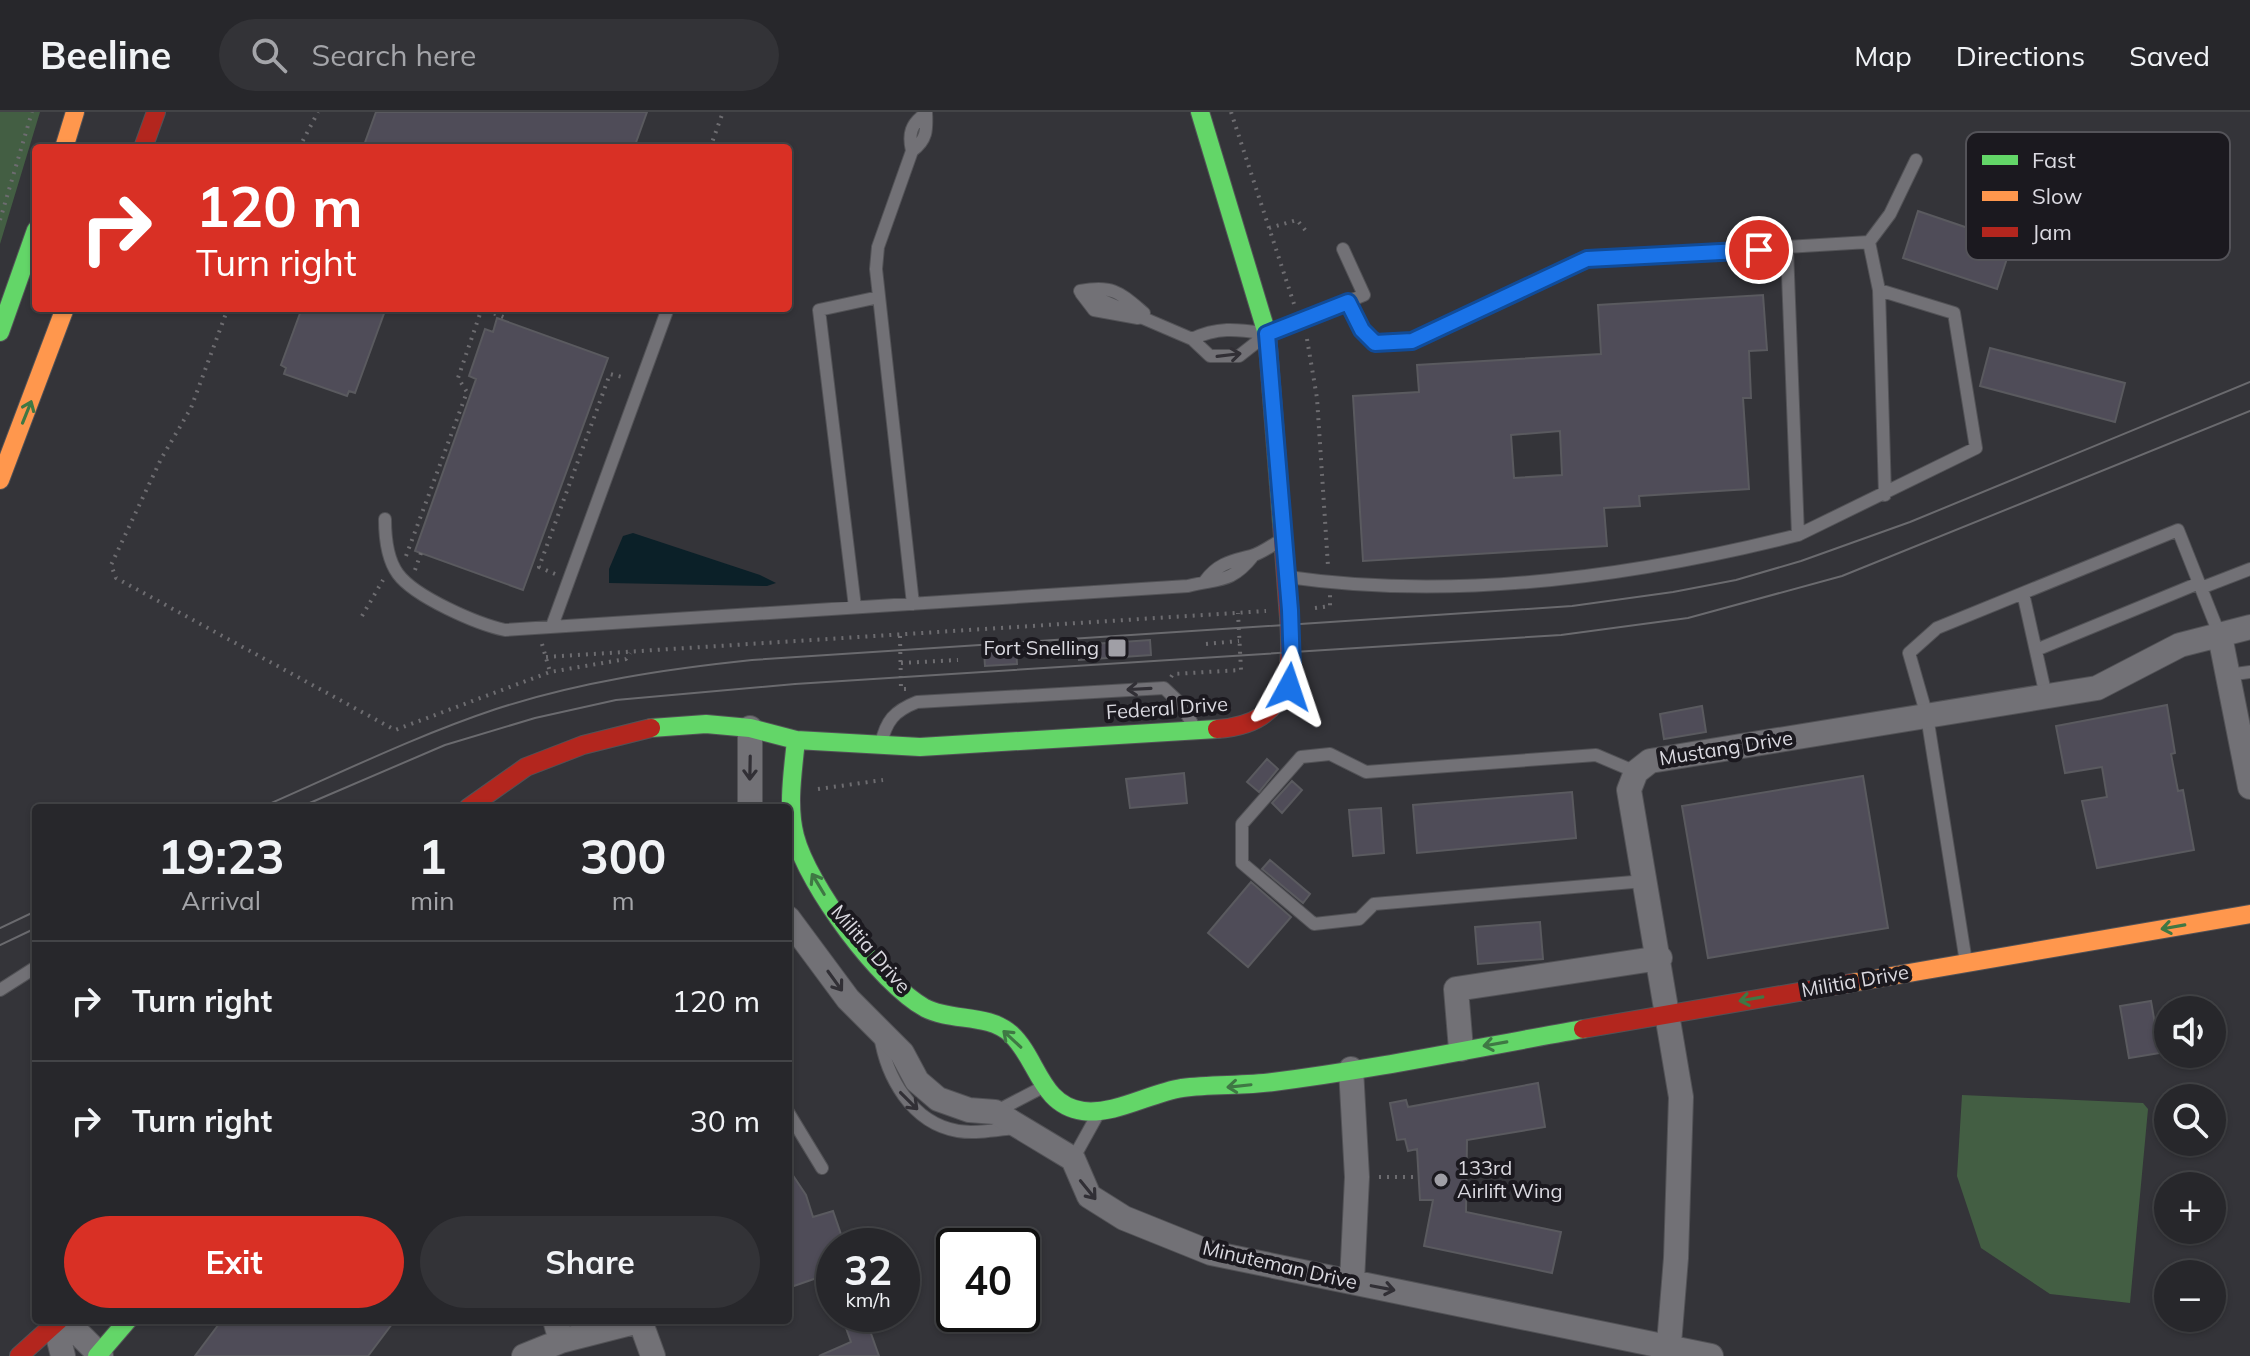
<!DOCTYPE html>
<meta charset="utf-8">
<style>
:root{--surface:#27272b;--page:#333337;--text:#f1f3f6;--muted:#a4a5a9;--line:#434447;--accent:#d93025}
body{margin:0;font-family:Mulish,sans-serif;background:var(--page);color:var(--text);height:100vh;display:flex;flex-direction:column;font-size:30px;white-space:nowrap}
*{box-sizing:border-box;margin:0}
p{font-size:26px;color:var(--muted)}
.icon{flex:none;width:44px;height:44px;fill:none;stroke:currentColor;stroke-width:2;stroke-linecap:round;stroke-linejoin:round}
.map{position:relative;flex:1;overflow:hidden}
.sheet{position:absolute;left:32px;top:692px;width:760px;height:520px;display:flex;flex-direction:column;background:var(--surface);border-radius:8px;box-shadow:0 2px 6px #0004,0 0 0 2px var(--line)}
.sheet>*{flex:none}
.hud{position:absolute;left:32px;top:32px;width:760px;height:168px;border-radius:8px;box-shadow:0 2px 6px #0004,0 0 0 2px var(--line);background:#d93025;color:#fff;overflow:hidden}
.fabs{position:absolute;left:2154px;top:884px;display:grid;gap:16px}
.fabs a{display:grid;place-items:center;width:72px;height:72px;border-radius:50%;background:var(--surface);box-shadow:0 2px 6px #0004,0 0 0 2px var(--line);font-size:40px}
.speed{position:absolute;left:816px;top:1116px;display:flex;gap:16px;font-size:40px;font-weight:700;text-align:center}
.speed>*{display:grid;place-content:center;width:104px;height:104px;border-radius:50%;background:var(--surface);box-shadow:0 2px 6px #0004,0 0 0 2px var(--line);line-height:1}
.speed small{font-size:20px;font-weight:400}
.speed .limit{border:4px solid #111;border-radius:12px;background:#fff;color:#111}
.pin{position:absolute;display:grid;place-items:center;width:68px;height:68px;color:#fff;margin:-34px;border:4px solid #fff;border-radius:50%;box-shadow:0 2px 8px #0007}
.me{position:absolute;width:88px;margin:-44px;rotate:5deg;stroke-linejoin:round;filter:drop-shadow(0 0 6px #0008)}
.turn{display:flex;align-items:center;gap:28px;height:168px;padding:0 32px;font-size:36px}
.turn .icon{width:104px;height:104px;stroke-width:2.5}
.turn b{display:block;font-size:56px;line-height:68px}
.eta{display:flex;justify-content:space-evenly;align-items:center;height:136px;text-align:center}
.eta b{font-size:48px;font-weight:700;line-height:56px}
.button{display:flex;gap:16px;margin-top:auto;padding:16px 32px}
.button a{flex:1;height:92px;border-radius:48px;background:var(--accent);color:#fff;font-size:32px;font-weight:700;line-height:92px;text-align:center}
.button a+a{background:var(--page);color:var(--text)}
ul{padding:0;list-style:none}
li{display:flex;align-items:center;gap:24px;height:120px;padding:0 32px;border-top:2px solid var(--line)}
li div{flex:1}
li b{display:block;font-size:30px}
li em{font-style:normal}
header{display:flex;align-items:center;gap:48px;box-sizing:border-box;height:112px;padding:0 40px;background:var(--surface);border-bottom:2px solid var(--line)}
header strong{font-size:38px}
nav{display:flex;gap:44px;margin-inline-start:auto;font-size:28px}
.search{width:560px;height:72px;background:var(--page);display:flex;align-items:center;gap:20px;box-sizing:border-box;padding:0 28px;border-radius:44px;color:var(--muted);font-size:30px}
.map>svg:first-child{display:block}
.green{fill:#435e43}
.water{fill:#0b2028}
.building{fill:#4f4c58;stroke:#5a5a5f;stroke-width:2;fill-rule:evenodd}
.lines{fill:none;stroke-linecap:round;stroke-linejoin:round}
.lane-casing{stroke:#525256;stroke-width:14}
.street-casing{stroke:#525256;stroke-width:26}
.fast-casing{stroke:#525256;stroke-width:20}
.slow-casing{stroke:#525256;stroke-width:20}
.jam-casing{stroke:#525256;stroke-width:20}
.path{stroke:#6d6c70;stroke-width:4;stroke-dasharray:2 6;stroke-linecap:butt}
.lane{stroke:#727176;stroke-width:12}
.street{stroke:#727176;stroke-width:24}
.fast{stroke:#63d668;stroke-width:18}
.slow{stroke:#ff974d;stroke-width:18}
.jam{stroke:#b3261e;stroke-width:18}
.tram{stroke:#6a6a6e;stroke-width:2}
.oneway{stroke:#312f35}
.oneway2{stroke:#3f7844}
.route-casing{stroke:#114b97;stroke-width:20}
.route{stroke:#1a73e8;stroke-width:14}
.poi-dot{fill:#a09fa6;stroke:#1b191f;stroke-width:3}
.labels{text-anchor:middle;stroke-width:8;stroke-linejoin:round;paint-order:stroke}
.poi-label{font-size:20px;fill:#dad9e0;stroke:#1b191f;text-anchor:end}
.street-label{font-size:20px;fill:#dad9e0;stroke:#1b191f}
.key{fill:#1b191f;stroke:#545359;stroke-width:2}
.key-label{font-size:22px;fill:#dad9e0}
</style>
<header>
<strong>Beeline</strong>
<div class="search"><svg class="icon" aria-label="search" viewBox="0 0 24 24"><circle cx="10" cy="10" r="6"/><path d="M15 15l6 6"/></svg>Search here</div>
<nav><a>Map</a><a>Directions</a><a>Saved</a></nav>
</header>
<div class="map">
<svg width="2250" height="1244" viewBox="0 0 2250 1244">
<rect width="100%" height="100%" fill="#343439"/>
<path class="green" d="M0 0H40L0 132Z
M1962 983 2143 991 2148 997 2130 1191 2050 1182 1981 1136 1957 1064Z"/>
<path class="water" d="M633 421 760 463 776 471 767 474 609 471V457L623 424Z"/>
<path class="building" d="M376 0H647L634 36H363Z
M1918 99 2012 131 1997 177 1903 146Z
M1763 183 1767 238 1749 239 1751 286H1743L1749 377 1639 384 1640 394 1604 396 1607 434 1363 449 1353 284 1419 280 1417 253 1601 242 1598 193ZM1560 319 1562 363 1514 366 1511 323Z
M302 196H386L355 281 349 279 347 284 284 262 286 256 281 253Z
M497 206 608 246 523 478 415 439 476 267 469 264 485 217 493 220Z
M1990 236 2125 271 2115 310 1980 274Z
M1150 528 1151 543 1079 548 1078 533Z
M1016 537 1017 552 985 554 984 539Z
M2167 593 2175 641 2171 642 2178 679 2183 678 2194 738 2097 756 2082 689 2107 685 2102 655 2065 661 2056 614Z
M1702 594 1706 620 1664 627 1660 602Z
M1267 647 1278 657 1259 680 1247 670Z
M1184 661 1187 691 1130 696 1126 667Z
M1863 664 1888 816 1708 846 1682 694Z
M1292 669 1302 678 1282 701 1272 691Z
M1572 680 1576 726 1417 741 1413 693Z
M1381 696 1384 741 1353 744 1349 698Z
M1270 748 1310 782 1303 791 1262 757Z
M1251 770 1291 805 1248 855 1208 821Z
M1540 810 1543 847 1478 852 1475 815Z
M2151 889 2160 941 2129 946 2120 894Z
M1538 971 1545 1015 1467 1028 1466 1100 1561 1120 1552 1161 1424 1134 1433 1088H1420L1417 1037 1408 1039 1405 1027 1397 1028 1390 991 1406 988 1408 995Z
M788 1056 806 1083 813 1105 833 1099 845 1134H834V1160L788 1176Z
M841 1202H864L879 1244H819L851 1230Z
M222 1208H395L368 1244H195Z"/>
<g class="lines">
<g class="lane-casing">
<path id="lane" d="M912 39C927 28 927 18 926 0
M1869 130 1879 178
M1080 179 1192 227 1210 244H1239L1267 222 1364 183 1343 137
M1080 179C1113 173 1119 180 1144 201
M1081 181 1094 198 1138 206
M1348 190 1362 218 1375 231 1412 229 1587 147 1869 130 1890 102 1916 48
M1192 227C1217 215 1236 217 1263 221
M385 407C385 425 387 447 398 462 415 485 477 512 505 518L1188 474C1218 466 1231 472 1253 444
M1798 423 1976 336 1954 201 1879 178 1885 383
M1288 465C1454 489 1636 464 1798 423L1787 137
M1205 469C1218 451 1232 449 1251 444 1262 441 1272 433 1281 428
M2201 476 2250 457
M2023 481 2046 584
M913 492 876 157 878 135 912 39C908 22 911 12 925 2
M855 495 819 198 879 185
M552 514 668 196
M2036 538 2199 471
M2228 563 2250 560
M881 632C886 609 894 599 917 590L1164 576 1181 592 1194 615
M1636 660 1596 643 1366 660 1330 642 1301 645 1242 712V751L1314 812 1359 807 1374 792 1645 769
M1966 850 1927 604 1909 541 1937 516 2178 418 2220 524
M0 878 36 855
M880 923C886 964 911 1011 958 1019 976 1022 996 1018 1014 1016
M788 1000 822 1056
M995 1000 1041 976
M1073 1047 1098 1002"/>
</g>
<g class="street-casing">
<path id="street" d="M2220 524 2250 675
M750 696V616
M788 806 848 887 902 941 917 969 938 987 969 998 995 1000 1073 1047 1089 1084 1124 1106 1211 1141 1711 1244
M1461 937 1456 877 1660 846
M1351 957 1357 1065 1352 1170
M555 1208 561 1229 643 1208
M641 1211 653 1244
M63 1244 55 1212 78 1221 101 1244
M524 1244 561 1229
M1668 1244 1676 1146 1681 985 1629 678 1636 660 1650 649 2097 576 2180 533 2250 515"/>
</g>
<g class="fast-casing">
<path id="fast" d="M1200 0 1267 222 1282 412
M0 220 36 118
M651 616 706 612 750 616 796 628 920 635 1217 617
M796 628C793 659 787 694 795 724 808 774 880 871 925 896 952 910 988 901 1011 922 1038 947 1040 993 1083 999 1115 1003 1150 981 1182 976 1212 972 1243 974 1273 970 1377 957 1480 935 1583 917
M97 1244 128 1208"/>
</g>
<g class="slow-casing">
<path id="slow" d="M64 36 75 0
M0 368 65 196
M1851 871 2250 802"/>
</g>
<g class="jam-casing">
<path id="jam" d="M143 36 156 0
M1217 617C1295 612 1293 553 1288 493 1286 466 1284 439 1282 412
M468 696 526 655 583 633 651 616
M1583 917 1851 871
M19 1244 59 1208"/>
</g>
<path class="path" d="M1231 0 1295 195
M299 36 318 0
M710 36 723 0
M0 108 32 0
M1269 116 1297 108 1306 119
M228 196 191 296 161 347 111 453 116 466 395 618 550 560 626 547 630 541
M479 196 509 207
M1307 227 1317 286 1328 454
M406 444 467 280 458 266 482 196
M415 458 421 441
M555 462 539 455 610 262 626 266
M1315 496 1330 494V482
M362 504 383 468
M900 524 901 577H906
M542 532 550 560
M1206 532 1239 529
M546 545 1266 499
M901 551 958 548
M1171 565 1173 562 1241 558 1238 501
M818 677 883 668
M1379 1065H1416"/>
<use href="#lane" class="lane"/>
<use href="#street" class="street"/>
<use href="#fast" class="fast"/>
<use href="#slow" class="slow"/>
<use href="#jam" class="jam"/>
<path class="tram" d="M260 696C338 662 415 624 496 597 579 570 666 557 752 548L1572 494 1673 480 1736 468 1801 449 1910 410 2250 270
M298 696 445 633 535 606 616 588 795 572 1561 523 1688 506 1842 464 2250 299
M0 816 36 799
M0 833 36 816"/>
</g>
<defs><path id="oneway-shaft" d="M-6 0H5M1.5-3L5.5 0L1.5 3" fill="none" stroke-width="1.6" stroke-linecap="round" stroke-linejoin="round" transform="scale(2)"/></defs>
<g class="oneway">
<use href="#oneway-shaft" transform="translate(1229 243) rotate(-7)"/>
<use href="#oneway-shaft" transform="translate(1139 577) rotate(177)"/>
<use href="#oneway-shaft" transform="translate(750 656) rotate(91)"/>
<use href="#oneway-shaft" transform="translate(835 869) rotate(54)"/>
<use href="#oneway-shaft" transform="translate(909 989) rotate(45)"/>
<use href="#oneway-shaft" transform="translate(1088 1078) rotate(51)"/>
<use href="#oneway-shaft" transform="translate(1383 1176) rotate(11)"/>
</g>
<g class="oneway2">
<use href="#oneway-shaft" transform="translate(27 300) rotate(-68)"/>
<use href="#oneway-shaft" transform="translate(818 772) rotate(-121)"/>
<use href="#oneway-shaft" transform="translate(2173 815) rotate(170)"/>
<use href="#oneway-shaft" transform="translate(1751 887) rotate(170)"/>
<use href="#oneway-shaft" transform="translate(1012 927) rotate(-137)"/>
<use href="#oneway-shaft" transform="translate(1495 932) rotate(170)"/>
<use href="#oneway-shaft" transform="translate(1239 974) rotate(174)"/>
</g>
<g class="lines">
<g class="route-casing">
<path id="route" d="M1289 575 1292 556 1290 498 1267 222 1348 190 1362 218 1375 231 1412 229 1587 147 1759 138"/>
</g>
<use href="#route" class="route"/>
</g>
<g class="poi-dot">
<rect x="1107" y="526" width="20" height="20" rx="4"/>
<circle cx="1441" cy="1068" r="8"/>
</g>
<g class="labels">
<g class="poi-label">
<text x="1099" y="543">Fort Snelling</text>
<text x="1457" y="1063" text-anchor="start">133rd<tspan x="1457" dy="23">Airlift Wing</tspan></text>
</g>
<g class="street-label">
<text transform="translate(1167 596) rotate(-4)" y="7">Federal Drive</text>
<text transform="translate(1726 636) rotate(-9)" y="7">Mustang Drive</text>
<text transform="translate(871 837) rotate(49)" y="7">Militia Drive</text>
<text transform="translate(1855 869) rotate(-10)" y="7">Militia Drive</text>
<text transform="translate(1280 1153) rotate(13)" y="7">Minuteman Drive</text>
</g>
</g>
<rect x="1966" y="20" width="264" height="128" rx="12" class="key"/>
<rect x="1982" y="43" width="36" height="10" fill="#63d668"/>
<rect x="1982" y="79" width="36" height="10" fill="#ff974d"/>
<rect x="1982" y="115" width="36" height="10" fill="#b3261e"/>
<g class="key-label">
<text x="2032" y="56">Fast</text>
<text x="2032" y="92">Slow</text>
<text x="2032" y="128">Jam</text>
</g>
</svg>
<div class="fabs">
<a><svg class="icon" aria-label="sound" viewBox="0 0 24 24"><path d="M4 9h4l5-4v14l-5-4H4zM17 9q2 3 0 6"/></svg></a>
<a><svg class="icon" aria-label="search" viewBox="0 0 24 24"><circle cx="10" cy="10" r="6"/><path d="M15 15l6 6"/></svg></a>
<a>+</a>
<a>−</a>
</div>
<div class="speed"><div>32<small>km/h</small></div><div class="limit">40</div></div>
<div class="pin" style="left:1759px;top:138px;background:#d93025"><svg class="icon" aria-label="arrive" viewBox="0 0 24 24"><path d="M6 21V4h12l-3 4 3 4H6"/></svg></div>
<svg class="me" style="left:1289px;top:575px" viewBox="-20 -20 40 40"><path d="M0-17L14 15 0 8-14 15z" fill="#1a73e8" stroke="#fff" stroke-width="4"/></svg>
<div class="hud">
<div class="turn"><svg class="icon" aria-label="right" viewBox="0 0 24 24"><path d="M7 20v-9h11M14 6l5 5-5 5"/></svg><div><b>120 m</b>Turn right</div></div>
</div>
<section class="sheet">
<div class="eta">
<div><b>19:23</b><p>Arrival</p></div>
<div><b>1</b><p>min</p></div>
<div><b>300</b><p>m</p></div>
</div>
<ul>
<li><svg class="icon" aria-label="right" viewBox="0 0 24 24"><path d="M7 20v-9h11M14 6l5 5-5 5"/></svg><div><b>Turn right</b></div><em>120 m</em></li>
<li><svg class="icon" aria-label="right" viewBox="0 0 24 24"><path d="M7 20v-9h11M14 6l5 5-5 5"/></svg><div><b>Turn right</b></div><em>30 m</em></li>
</ul>
<div class="button"><a>Exit</a><a>Share</a></div>
</section>
</div>
